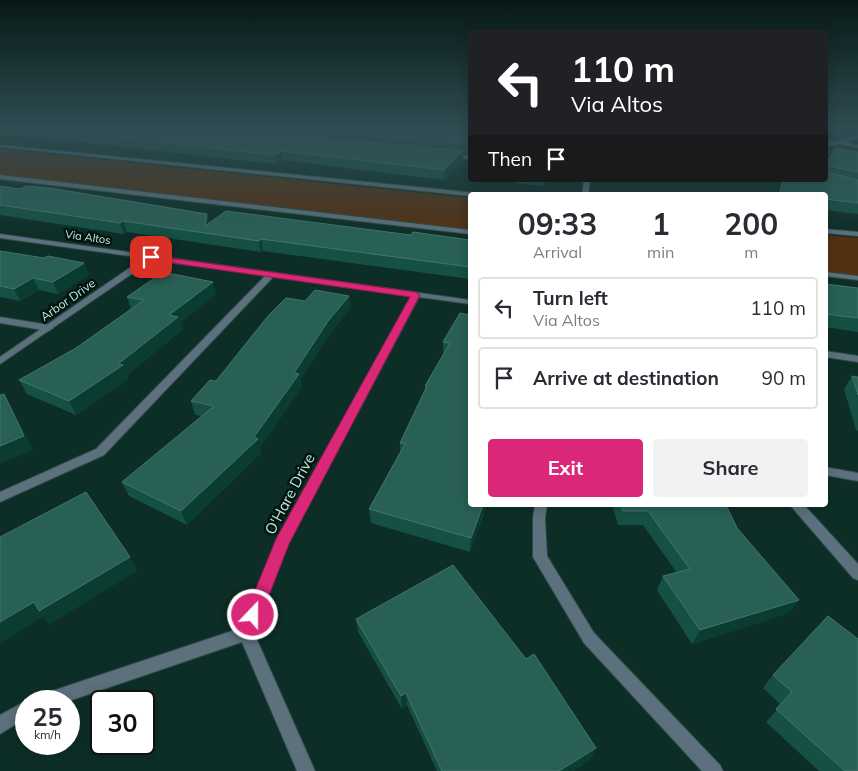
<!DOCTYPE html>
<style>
:root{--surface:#fff;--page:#f2f2f3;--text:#2b2b33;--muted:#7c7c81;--line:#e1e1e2;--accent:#db2777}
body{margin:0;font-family:Mulish,sans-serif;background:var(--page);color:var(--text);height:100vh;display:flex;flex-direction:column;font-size:19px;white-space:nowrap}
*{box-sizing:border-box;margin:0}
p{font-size:16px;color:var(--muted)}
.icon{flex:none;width:28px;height:28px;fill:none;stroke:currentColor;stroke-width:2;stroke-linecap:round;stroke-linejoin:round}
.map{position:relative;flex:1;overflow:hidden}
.drawer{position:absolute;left:468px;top:192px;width:360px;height:315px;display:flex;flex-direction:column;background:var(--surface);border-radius:5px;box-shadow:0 2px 12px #0003}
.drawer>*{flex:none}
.hud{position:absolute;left:468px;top:30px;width:360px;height:152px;border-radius:5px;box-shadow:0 2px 12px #0003;background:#202124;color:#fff;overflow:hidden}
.speed{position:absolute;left:15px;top:690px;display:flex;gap:10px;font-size:25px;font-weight:700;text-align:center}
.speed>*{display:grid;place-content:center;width:65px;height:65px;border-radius:50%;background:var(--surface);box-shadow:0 2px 12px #0003;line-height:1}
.speed small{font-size:12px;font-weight:400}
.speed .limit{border:2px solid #111;border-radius:8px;background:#fff;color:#111}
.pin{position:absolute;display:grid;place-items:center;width:42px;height:42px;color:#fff;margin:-21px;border-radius:10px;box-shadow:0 2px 8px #0006}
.me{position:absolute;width:55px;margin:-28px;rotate:22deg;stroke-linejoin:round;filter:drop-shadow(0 0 4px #0008)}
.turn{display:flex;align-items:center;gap:18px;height:105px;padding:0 20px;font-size:22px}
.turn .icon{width:65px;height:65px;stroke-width:2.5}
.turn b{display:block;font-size:35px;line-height:42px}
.then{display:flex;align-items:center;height:48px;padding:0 20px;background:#0003;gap:10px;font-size:19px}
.eta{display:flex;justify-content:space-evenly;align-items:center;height:85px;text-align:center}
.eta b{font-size:30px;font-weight:700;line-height:35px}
.cta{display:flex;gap:10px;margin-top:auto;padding:10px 20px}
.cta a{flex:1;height:58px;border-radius:5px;background:var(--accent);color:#fff;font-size:20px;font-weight:700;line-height:58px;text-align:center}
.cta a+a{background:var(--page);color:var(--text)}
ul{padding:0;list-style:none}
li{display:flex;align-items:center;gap:15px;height:62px;margin:0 10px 8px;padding:0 10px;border:2px solid var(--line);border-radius:5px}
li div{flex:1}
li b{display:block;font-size:19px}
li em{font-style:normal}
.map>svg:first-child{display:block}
.green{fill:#543013}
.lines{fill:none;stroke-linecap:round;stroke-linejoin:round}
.service-casing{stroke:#2b4b44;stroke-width:2}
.minor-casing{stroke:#2b4b44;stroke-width:2}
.service{fill:#5c707d;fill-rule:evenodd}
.minor{fill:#5c707d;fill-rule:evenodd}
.wall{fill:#165045}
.shaded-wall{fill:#0b3c32}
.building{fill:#296056;stroke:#42756b}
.route{fill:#db2777;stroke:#8e194d}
.labels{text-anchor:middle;stroke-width:5;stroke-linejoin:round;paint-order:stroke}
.far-street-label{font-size:11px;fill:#c8e6dd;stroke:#001510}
.street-label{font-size:12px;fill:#c8e6dd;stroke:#001510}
.near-street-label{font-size:15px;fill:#c8e6dd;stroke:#001510}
</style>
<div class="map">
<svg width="858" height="771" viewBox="0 0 858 771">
<rect width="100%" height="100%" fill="#0d2e27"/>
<path class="green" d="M0 149 470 198V231L0 176Z
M825 235 858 238V276L825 272Z"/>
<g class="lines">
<g class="service-casing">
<path id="service" d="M839 141 858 145V148L837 143Z
M0 145 476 193 479 195 470 196 0 147Z
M0 175 470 230V234L0 179Z
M825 229 858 232V236L825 233Z
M269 272H272L276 274 104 455 0 502V492L96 449Z
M825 272 858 276V280L825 276Z
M0 317 49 325 53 328 49 331 0 323Z
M825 467 858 473V481L825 475Z
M535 505H547L545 518 547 556 594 633 720 765 723 771H702L584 643 533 557V518Z"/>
</g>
<g class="minor-casing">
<path id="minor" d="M858 136V138L825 147V144Z
M449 154 470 155V159L451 157Z
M584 180H590L588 195H582Z
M0 234 470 300V304L419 297 288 544 254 633 315 771H297L242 642 69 701H38L40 695 241 628 277 539 411 296 152 260 0 364V357L144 258 0 238Z
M825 351 858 356V362L825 357Z
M790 505H804L858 564V580L853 578Z
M26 701V718L0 734V715L26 701H28Z"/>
</g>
<use href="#service" class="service"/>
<use href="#minor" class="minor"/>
</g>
<path class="wall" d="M0 129H470V153H463V160L444 180 283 160 277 164 0 133Z
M858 152V214L825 210V195H778L782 180H825V166Z
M515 180H548L543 186 515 183Z
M0 186 207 214 209 223 411 235 470 240V279L263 251 261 252 127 232 124 234 0 215Z
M0 251 44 258 84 263 89 275 58 294 39 290 20 301 0 297Z
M825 284 858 288V332L825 327Z
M216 294 180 323 182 330 127 375 128 379 76 415 27 394 19 380 76 348 131 309 127 297Z
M349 296 350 308 330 334 300 380 302 387 260 447 261 453 187 525 129 496 122 482 202 416 195 415 191 401 216 381 305 301Z
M460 313 487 505 470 552 371 523 369 509 400 452V443L425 390V386L443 355V342Z
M852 376 858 377V431L856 430 844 389Z
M612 505H726L737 528 789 613 692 644 657 590 663 576 677 573 643 525H618Z
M356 619 590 760 573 771H437L407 705 402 709 358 632Z
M858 639V771H819L766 722 781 705 763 688 773 675Z"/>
<path class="shaded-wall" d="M282 151 283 160 277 164 276 155Z
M463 151V160L444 180V170Z
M543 180H548L543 186Z
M207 214 209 225 205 226Z
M123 221 127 232 124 234 120 223Z
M261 239 263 251 261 252 259 241Z
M84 263 89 275 58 294 53 282Z
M33 278 39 290 20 301 14 289Z
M213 282 216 294 180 323 182 330 127 375 128 379 76 415 69 401 118 364 169 315Z
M349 296 350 308 330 334 300 380 302 387 260 447 261 453 187 525 181 511 254 437 294 373 328 321Z
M4 394 12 408 33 450 0 464V446Z
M483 505H487L470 552 471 538Z
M130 557 137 571 49 625 43 617 0 643V622L34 602Z
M799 600 789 613 692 644 700 630Z
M406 693 407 705 402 709 401 696Z
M596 748 590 760 573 771H559Z"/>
<path class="building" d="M38 129H215L463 151 444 170 282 151 276 155Z
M288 129H470V144Z
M835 148 858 152V172L828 166 825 170 827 172 858 180V203L825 199V195H791L780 194 783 180H825V166Z
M0 186 19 189 27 186 50 188 207 214 205 226 226 211 411 235 413 232 470 240V267L261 239 259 241 123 221 120 223 0 205Z
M0 251 44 258 48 256 84 263 53 282 33 278 14 289 0 286Z
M163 272 213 282 169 315 178 317 118 364 123 365 69 401 19 380 76 348 144 300 127 297Z
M825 284 858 288V318L825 314Z
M315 290 349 296 328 321 294 373 299 374 254 437 258 439 181 511 122 482 214 406 191 401 210 380 216 381 268 316 286 298 305 301Z
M460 313 470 315V505H483L471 538 369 509 405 444 400 443 427 386H425L450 343 443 342Z
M852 376 858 377V395Z
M4 394 24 436 0 446V395Z
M86 492 130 557 39 611 34 602 0 622V537Z
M621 505H726L737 528 799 600 700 630 663 576 690 569 648 511H623Z
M453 565 526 659 534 654 596 748 559 771H442L406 693 401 696 356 619Z
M828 616 858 639V771H845L776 709 792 692 773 675Z"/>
<linearGradient id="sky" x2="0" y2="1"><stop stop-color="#071915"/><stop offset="0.54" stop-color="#2f4c52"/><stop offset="1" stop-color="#2f4c52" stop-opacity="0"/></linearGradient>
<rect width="858" height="237" fill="url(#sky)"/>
<path class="route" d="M148 255 416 292 420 295 289 544 259 621 253 623 247 621 245 615 276 539 410 297 151 260 146 257Z"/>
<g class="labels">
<g class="far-street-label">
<text transform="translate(88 237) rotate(8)" y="4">Via Altos</text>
</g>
<g class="street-label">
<text transform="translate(68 300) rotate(-35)" y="4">Arbor Drive</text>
</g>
<g class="near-street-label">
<text transform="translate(290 494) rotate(-62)" y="5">O'Hare Drive</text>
</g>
</g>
</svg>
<div class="speed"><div>25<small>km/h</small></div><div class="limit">30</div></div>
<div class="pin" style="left:151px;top:257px;background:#d93025"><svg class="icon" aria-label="arrive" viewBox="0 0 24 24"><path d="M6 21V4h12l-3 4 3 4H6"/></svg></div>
<svg class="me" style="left:253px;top:615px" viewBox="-20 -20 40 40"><circle r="17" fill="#db2777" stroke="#fff" stroke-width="3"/><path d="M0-11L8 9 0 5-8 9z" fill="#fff"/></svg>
<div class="hud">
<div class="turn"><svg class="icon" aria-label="left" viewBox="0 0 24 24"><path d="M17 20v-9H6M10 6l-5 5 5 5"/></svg><div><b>110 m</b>Via Altos</div></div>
<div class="then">Then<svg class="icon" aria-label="arrive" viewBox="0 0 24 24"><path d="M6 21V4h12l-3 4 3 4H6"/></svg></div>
</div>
<section class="drawer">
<div class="eta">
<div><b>09:33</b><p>Arrival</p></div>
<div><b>1</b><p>min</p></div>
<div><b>200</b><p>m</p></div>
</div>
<ul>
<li><svg class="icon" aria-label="left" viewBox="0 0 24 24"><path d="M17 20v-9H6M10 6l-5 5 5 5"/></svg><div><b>Turn left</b><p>Via Altos</p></div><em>110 m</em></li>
<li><svg class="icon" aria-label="arrive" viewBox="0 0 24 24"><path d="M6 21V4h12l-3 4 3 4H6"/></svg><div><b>Arrive at destination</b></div><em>90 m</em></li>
</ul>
<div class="cta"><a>Exit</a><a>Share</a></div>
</section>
</div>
